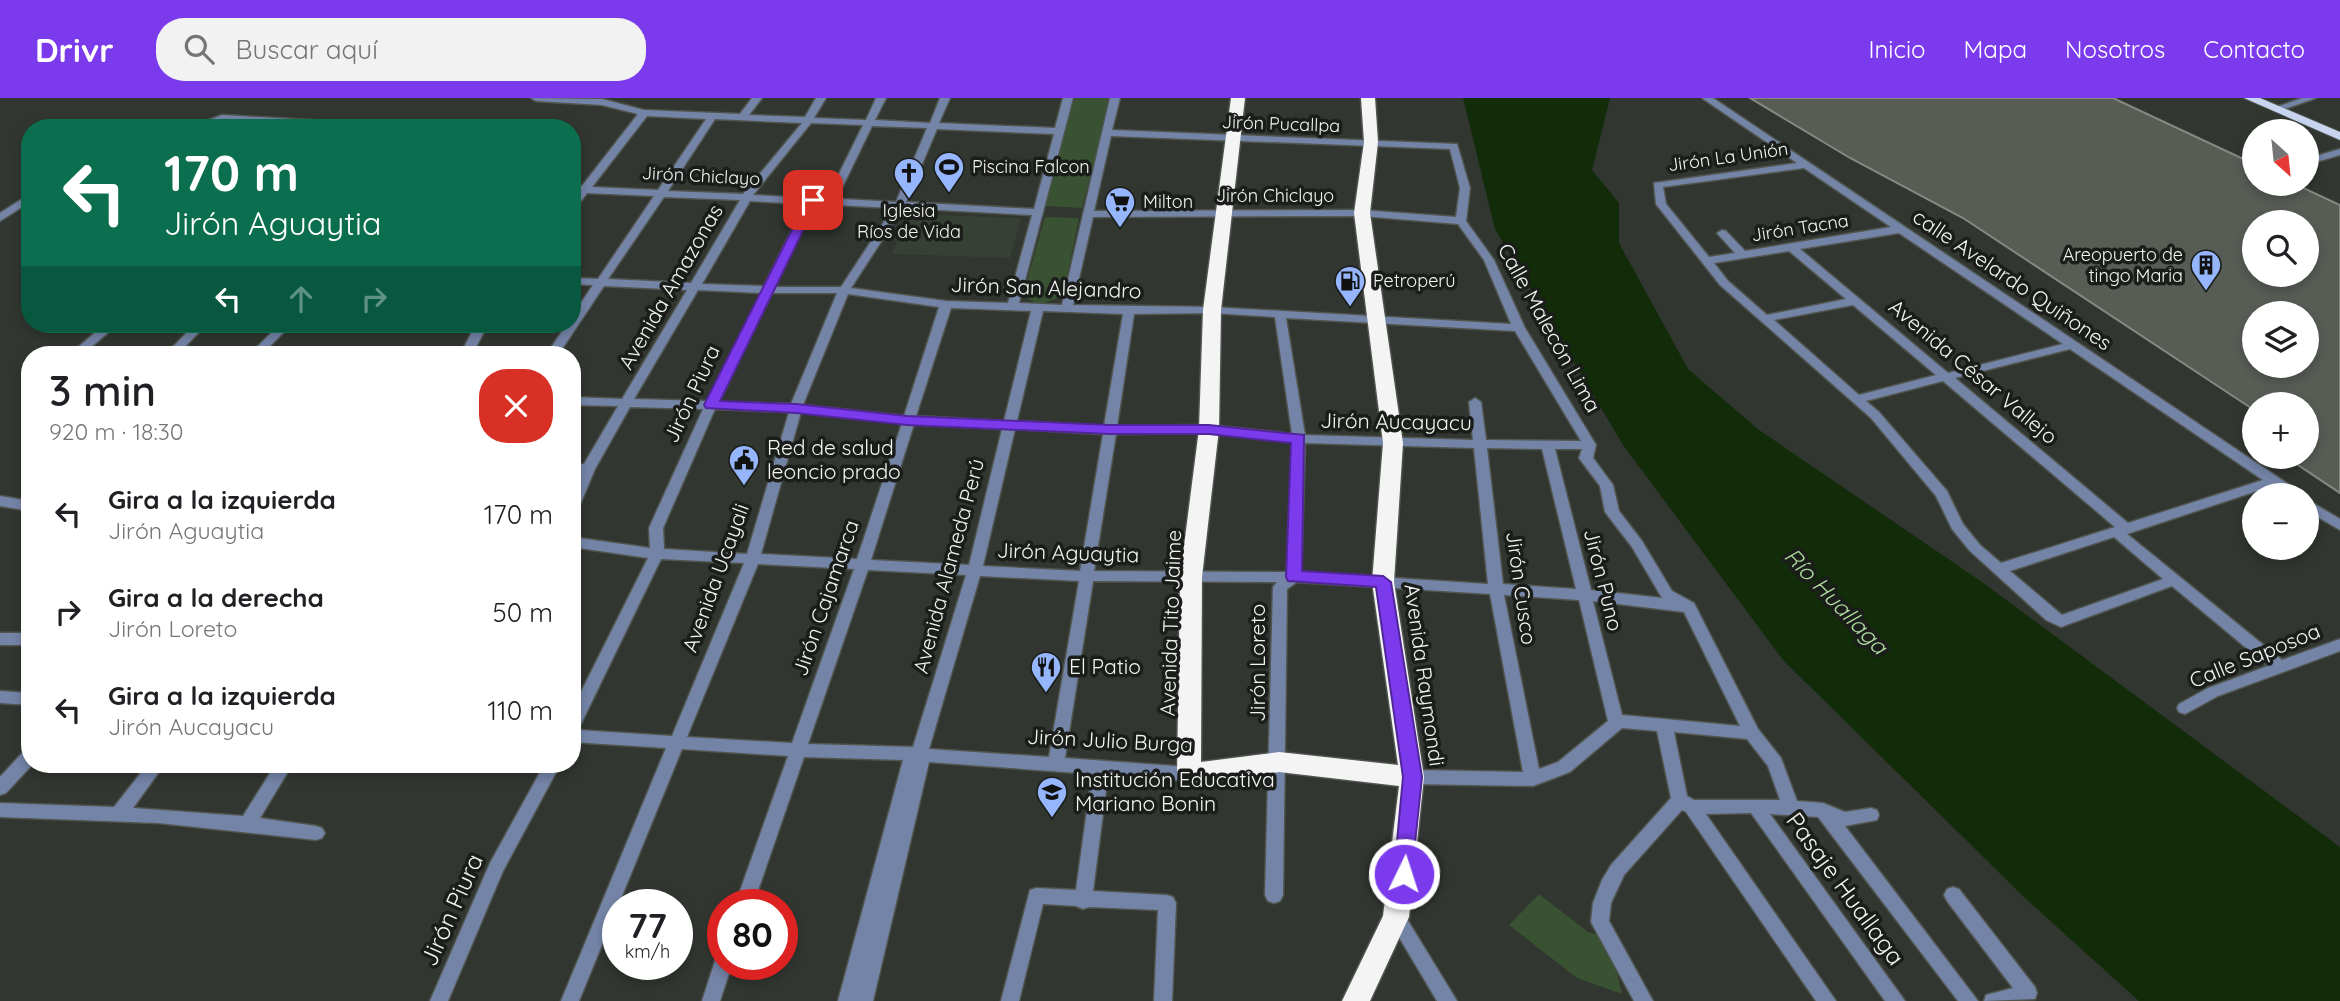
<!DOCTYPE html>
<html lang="es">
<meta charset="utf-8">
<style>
:root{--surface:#fff;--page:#f2f2f2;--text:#202124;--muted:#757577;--accent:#7c3aed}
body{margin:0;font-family:Quicksand,sans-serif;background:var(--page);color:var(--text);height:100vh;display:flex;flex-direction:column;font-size:26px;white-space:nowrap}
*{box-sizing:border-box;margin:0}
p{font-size:23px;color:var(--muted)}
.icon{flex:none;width:38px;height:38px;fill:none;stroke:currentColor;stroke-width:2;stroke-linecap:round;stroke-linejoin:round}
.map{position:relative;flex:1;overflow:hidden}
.drawer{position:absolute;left:21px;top:248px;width:560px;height:427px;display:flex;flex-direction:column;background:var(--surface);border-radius:28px;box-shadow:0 4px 10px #0003}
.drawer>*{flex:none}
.top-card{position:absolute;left:21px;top:21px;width:560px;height:214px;border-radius:28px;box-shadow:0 4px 10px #0003;background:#0b6e4f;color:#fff;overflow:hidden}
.needle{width:46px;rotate:153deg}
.tools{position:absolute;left:2242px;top:21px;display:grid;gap:14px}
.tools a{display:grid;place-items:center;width:77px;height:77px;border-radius:50%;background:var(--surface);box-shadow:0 4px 10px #0003;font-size:35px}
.speed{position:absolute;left:602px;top:791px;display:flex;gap:14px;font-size:35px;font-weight:700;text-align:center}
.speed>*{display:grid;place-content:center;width:91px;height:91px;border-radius:50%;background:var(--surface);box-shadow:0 4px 10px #0003;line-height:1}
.speed small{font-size:18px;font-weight:400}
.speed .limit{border:10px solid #d22;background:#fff;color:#111}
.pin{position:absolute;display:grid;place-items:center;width:60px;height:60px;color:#fff;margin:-30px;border-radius:14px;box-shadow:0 4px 10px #0006}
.me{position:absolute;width:77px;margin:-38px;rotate:4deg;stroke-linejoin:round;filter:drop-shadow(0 0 5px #0008)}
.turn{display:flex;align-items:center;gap:24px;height:147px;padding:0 28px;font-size:32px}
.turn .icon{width:91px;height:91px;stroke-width:2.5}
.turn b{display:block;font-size:49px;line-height:60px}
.lanes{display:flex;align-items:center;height:66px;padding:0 28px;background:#0003;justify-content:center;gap:35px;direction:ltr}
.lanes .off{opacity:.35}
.round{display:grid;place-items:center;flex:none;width:74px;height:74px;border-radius:28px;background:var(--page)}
.headline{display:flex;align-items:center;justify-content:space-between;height:119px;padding:0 28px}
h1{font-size:42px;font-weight:600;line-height:52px}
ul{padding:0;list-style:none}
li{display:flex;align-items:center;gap:21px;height:98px;padding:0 28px}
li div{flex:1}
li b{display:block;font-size:26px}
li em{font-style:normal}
header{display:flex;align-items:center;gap:42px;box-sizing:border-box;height:98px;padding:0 35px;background:var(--accent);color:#fff}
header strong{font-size:33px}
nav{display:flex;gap:38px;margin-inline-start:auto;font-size:24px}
.search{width:490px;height:63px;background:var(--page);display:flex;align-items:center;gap:18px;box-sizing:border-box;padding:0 24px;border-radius:28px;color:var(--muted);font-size:26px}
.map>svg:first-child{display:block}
.built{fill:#374034}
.green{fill:#395231}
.water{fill:#122b09}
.building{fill:#575c55;stroke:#848a82;stroke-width:2;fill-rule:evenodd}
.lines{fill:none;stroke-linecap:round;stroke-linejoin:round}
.minor-casing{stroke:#50554f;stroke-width:3}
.major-casing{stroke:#50554f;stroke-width:2}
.highway-casing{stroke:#50554f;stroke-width:3}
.minor{fill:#7484a7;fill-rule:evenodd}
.major{fill:#c7d5f1;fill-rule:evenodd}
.highway{fill:#f4f4f4;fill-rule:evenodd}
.route{fill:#7c3aed;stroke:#51269a;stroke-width:2}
.labels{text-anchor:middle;stroke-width:7;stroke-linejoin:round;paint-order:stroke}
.far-street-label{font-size:18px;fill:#f2f5f1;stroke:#1b1d1a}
.far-poi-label{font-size:18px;fill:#f2f5f1;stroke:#1b1d1a;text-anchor:start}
.street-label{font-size:21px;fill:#f2f5f1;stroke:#1b1d1a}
.poi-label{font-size:21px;fill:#f2f5f1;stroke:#1b1d1a;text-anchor:start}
.water-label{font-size:23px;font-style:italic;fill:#acda9d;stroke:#1b1d1a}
.near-street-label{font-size:24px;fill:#f2f5f1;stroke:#1b1d1a}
</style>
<header>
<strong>Drivr</strong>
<div class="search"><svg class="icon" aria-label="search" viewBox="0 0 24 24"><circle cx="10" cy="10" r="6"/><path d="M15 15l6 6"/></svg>Buscar aquí</div>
<nav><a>Inicio</a><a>Mapa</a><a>Nosotros</a><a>Contacto</a></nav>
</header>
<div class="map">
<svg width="2340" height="903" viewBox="0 0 2340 903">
<rect width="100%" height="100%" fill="#313630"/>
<path class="built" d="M908 116 1021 120 1010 160 892 156Z"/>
<path class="green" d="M1073 0H1111L1082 110 1046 108Z
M1045 119 1079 120 1063 198 1039 207 1023 197Z
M1539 796 1588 834 1608 840 1622 896 1577 880 1509 827Z"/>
<path class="water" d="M1463 0H1610L1592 72 1619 105V145L1688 271 1759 332 1982 484 2340 749V903H2139L2026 801 1783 562 1623 347 1495 131Z"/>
<path class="building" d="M1750 0H2113L2254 66V86H2295L2340 107V395L2286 359H2306V306H2254V312L1963 120 1850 60ZM2254 124H2306V177H2254ZM2254 215H2306V268H2254Z"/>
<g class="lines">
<g class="minor-casing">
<path id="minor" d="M531 0 602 1 644 12 740 16 752 0H762L749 17 805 19 816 0H826L814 20 866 22 876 0H886L875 22 930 25 940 0H950L939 25 1055 30 1063 0H1073L1019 205 1062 207 1110 0H1120L1112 32 1457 46 1470 90 1466 123 1494 162 1525 230 1596 347 1593 360 1613 387 1619 413 1642 443 1672 493 1694 505 1758 631 1781 660 1797 703 1823 705 1845 714 1871 710 1877 712 1879 717 1877 722 1845 728 1978 903H1958L1818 719 1770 716 1905 903H1885L1751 715 1706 716 1836 903H1816L1686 714 1682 712 1624 777 1611 805 1609 823 1653 903H1634L1591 824 1593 805 1602 782 1611 767 1671 700 1657 633 1622 630 1570 674 1533 688 1412 686 1406 684 1404 679 1406 674 1412 672 1523 674 1490 496 1297 484 1287 491 1283 797 1280 803 1274 805 1268 803 1265 797 1273 489 1277 484 1093 483 1065 660 1189 669 1195 671 1197 676 1195 681 1189 683 1108 677 1093 793 1167 797 1173 799 1176 805 1172 903H1154L1158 812 1089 809 1083 811 1076 808 1043 806 1019 903H1001L1030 792 1036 790 1076 792 1092 676 929 664 873 903H838L903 662 804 659 753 807H735L788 658 682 651 579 903H561L666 650 572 644V612L648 460 572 449V439L650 450 649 430 703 311 630 309 595 371 579 409 572 414V393L580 375 572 374V366H584L618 308 572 307V299L622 301 687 192 604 188 558 257H546L567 226H572V218L593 187 572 186V180L598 181 654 98 587 95 576 110 572 111V101L577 94H572V88H582L638 16 602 7 536 3ZM647 18 706 21 658 92 592 89ZM715 21 802 25 743 96 668 93ZM811 25 863 27 833 88 809 100 753 97ZM872 28 927 30 896 104 824 100 842 90ZM937 31 1054 36 1034 111 906 104ZM1111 38 1450 51 1460 90 1456 119 1362 112 1094 113ZM664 99 740 102 691 185 608 181ZM750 103 805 106 764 188 702 186ZM815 106 893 110 841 189H775ZM903 110 1032 117 1008 205 946 203 851 190ZM1362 118 1458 126 1484 162 1511 226 1212 209 1073 207 1093 119ZM698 192 761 195 707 303 634 301ZM772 195H837L791 306 719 304ZM848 196 939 209 904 318 803 307ZM951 210 1031 213 1004 323 916 318ZM1043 213 1123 216 1104 328 1017 323ZM1212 215 1275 219 1292 336 1209 327 1117 328 1134 216ZM1286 220 1515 233 1581 343 1486 342 1481 304 1475 300 1469 304 1473 342 1305 337ZM715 311 789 314 747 456 664 451 663 430ZM801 314 902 325 857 461 761 456ZM914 326 1002 331 969 467 871 462ZM1015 331 1103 336 1080 473 983 468ZM1209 335 1292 344 1287 474 1094 473 1116 336ZM1305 345 1474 350 1488 486 1301 474ZM1487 350 1542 351 1576 491 1503 486ZM1555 351H1582L1579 360 1600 388 1605 414 1632 449 1662 500 1591 492ZM661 461 744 465 672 638 578 632ZM758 466 854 471 792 645 687 639ZM868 472 966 477 913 649 808 646ZM980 478 1079 483 1049 659 929 651ZM1504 497 1579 502 1608 623 1558 664 1539 671ZM1593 503 1684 514 1740 628 1622 617ZM1674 634 1747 641 1768 668 1780 702H1694L1687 698Z
M1702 0H1713L2300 394 2302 397H2286L2272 388 2127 436 2282 562 2340 541V553L2218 598 2185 616 2179 614 2177 610 2179 606 2208 590 2268 568 2172 488 2061 529 2046 522 1970 453 1952 431 1936 398 1871 320 1720 187 1656 106 1654 85 1797 65ZM1804 70 1891 129 1745 153 1726 133 1722 132 1717 135 1735 155 1709 159 1666 106 1663 89ZM1899 135 2063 246 1948 275 1800 151ZM1789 153 1846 201 1767 217 1728 183 1714 165ZM1853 207 1936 277 1859 297 1774 222ZM2070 251 2263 382 2128 425 1955 280ZM1943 283 2115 429 2001 465 1980 447 1963 426 1947 393 1879 314 1866 303ZM2114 439 2163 481 2062 517 2010 473Z
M2302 0H2316L2279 13 2271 11Z
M222 17 396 27 401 30H342L223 23 203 30H188Z
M2340 51V57L2306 67V61Z
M30 96V104L0 123V115Z
M105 226H118L82 257H69Z
M195 226H207L177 257H165Z
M280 226H292L261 257H249Z
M476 226H488L472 257H460Z
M0 398 30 403V413L0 408Z
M2306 401 2340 421V432L2306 412Z
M0 535H30V547H0Z
M0 593 30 595V607L0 605Z
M30 651V667H32L6 695 0 697V679L24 653Z
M147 667H164L133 710 243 718 275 667H292L260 720 316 728 322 730 325 735 322 740 316 742 158 725 0 719V705L114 709Z
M544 667H560L503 773 448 903H430L490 765Z
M1953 789 1959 791 2035 889 2037 895 2035 901 1984 903 1986 897 2013 890 1947 803 1944 797 1947 791Z
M1396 811 1402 813 1457 903H1437L1387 819 1390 813Z
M723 858V866H732L720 903H702L716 860Z"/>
</g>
<g class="major-casing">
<path id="major" d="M2244 0H2260L2340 34V42Z"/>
</g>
<g class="highway-casing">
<path id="highway" d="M1231 0H1245L1221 212 1219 331 1202 479 1201 664 1279 654 1398 667 1372 484 1383 345 1354 115 1364 44 1361 0H1375L1378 44 1370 115 1403 345 1394 484 1424 679 1409 819 1370 903H1342L1383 818 1399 688 1279 674 1189 686 1180 683 1177 676 1180 479 1199 331 1203 212Z"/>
</g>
<use href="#minor" class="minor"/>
<use href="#major" class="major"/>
<use href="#highway" class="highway"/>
</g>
<path class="route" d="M813 99 818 102 720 303 796 306 907 318 1110 327H1209L1304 337 1302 473 1383 478 1391 484 1422 679 1411 783 1404 785 1396 783 1394 776 1403 679 1376 489 1288 483 1286 479 1291 345 1209 336H1110L907 327 796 315 706 310 704 307 807 102Z"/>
<defs>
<g id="stadium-pin" transform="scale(1.575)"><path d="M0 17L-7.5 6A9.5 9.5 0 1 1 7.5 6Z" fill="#95b6fd" stroke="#1b1d1a"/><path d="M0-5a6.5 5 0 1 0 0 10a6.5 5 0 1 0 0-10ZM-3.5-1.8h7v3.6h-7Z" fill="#111"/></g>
<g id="church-pin" transform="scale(1.575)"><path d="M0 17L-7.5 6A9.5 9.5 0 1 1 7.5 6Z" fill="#95b6fd" stroke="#1b1d1a"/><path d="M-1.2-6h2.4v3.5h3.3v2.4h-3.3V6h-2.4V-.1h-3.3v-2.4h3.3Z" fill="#111"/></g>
<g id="supermarket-pin" transform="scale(1.575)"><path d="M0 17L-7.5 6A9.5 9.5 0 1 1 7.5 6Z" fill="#95b6fd" stroke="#1b1d1a"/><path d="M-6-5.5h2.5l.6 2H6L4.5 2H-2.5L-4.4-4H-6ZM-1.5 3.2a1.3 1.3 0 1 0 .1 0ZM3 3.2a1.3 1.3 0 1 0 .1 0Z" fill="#111"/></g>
<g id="building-pin" transform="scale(1.575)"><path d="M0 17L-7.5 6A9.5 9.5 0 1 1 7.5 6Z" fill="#95b6fd" stroke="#1b1d1a"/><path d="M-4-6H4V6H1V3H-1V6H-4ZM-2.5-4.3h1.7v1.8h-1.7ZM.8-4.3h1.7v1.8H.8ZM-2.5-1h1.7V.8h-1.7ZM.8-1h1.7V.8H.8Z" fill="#111"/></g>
<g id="fuel-pin" transform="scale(1.575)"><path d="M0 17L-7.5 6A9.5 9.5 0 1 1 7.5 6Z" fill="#95b6fd" stroke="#1b1d1a"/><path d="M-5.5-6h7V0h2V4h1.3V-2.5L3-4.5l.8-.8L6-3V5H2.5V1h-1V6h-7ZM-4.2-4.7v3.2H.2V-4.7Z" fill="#111"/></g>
<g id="civic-pin" transform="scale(1.575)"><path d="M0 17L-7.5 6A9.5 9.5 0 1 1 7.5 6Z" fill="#95b6fd" stroke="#1b1d1a"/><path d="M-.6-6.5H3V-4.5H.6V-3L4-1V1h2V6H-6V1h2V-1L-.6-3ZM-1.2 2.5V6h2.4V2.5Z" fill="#111"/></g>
<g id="restaurant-pin" transform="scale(1.575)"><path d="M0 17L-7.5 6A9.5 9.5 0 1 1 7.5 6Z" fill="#95b6fd" stroke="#1b1d1a"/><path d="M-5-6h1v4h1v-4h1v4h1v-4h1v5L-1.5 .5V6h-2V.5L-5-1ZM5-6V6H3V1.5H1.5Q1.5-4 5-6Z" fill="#111"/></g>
<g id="school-pin" transform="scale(1.575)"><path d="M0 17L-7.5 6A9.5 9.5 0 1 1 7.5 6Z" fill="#95b6fd" stroke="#1b1d1a"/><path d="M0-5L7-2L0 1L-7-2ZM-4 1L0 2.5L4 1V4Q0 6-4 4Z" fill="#111"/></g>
</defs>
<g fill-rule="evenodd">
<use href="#stadium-pin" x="949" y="69"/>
<use href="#church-pin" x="909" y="75"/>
<use href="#supermarket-pin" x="1120" y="104"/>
<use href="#building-pin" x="2206" y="167"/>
<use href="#fuel-pin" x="1350" y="183"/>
<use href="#civic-pin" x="744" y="362"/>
<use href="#restaurant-pin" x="1046" y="569"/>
<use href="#school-pin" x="1052" y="694"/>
</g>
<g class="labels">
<g class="far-street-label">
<text transform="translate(1281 26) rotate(2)" y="6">Jirón Pucallpa</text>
<text transform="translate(1728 59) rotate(-8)" y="6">Jirón La Unión</text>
<text transform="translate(701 78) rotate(3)" y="6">Jirón Chiclayo</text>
<text x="1275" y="104">Jirón Chiclayo</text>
<text transform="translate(1800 130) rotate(-9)" y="6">Jirón Tacna</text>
</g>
<g class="far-poi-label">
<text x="972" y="75">Piscina Falcon</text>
<text x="1143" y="110">Milton</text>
<text x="909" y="119" text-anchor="middle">Iglesia<tspan x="909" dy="21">Ríos de Vida</tspan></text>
<text x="2183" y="163" text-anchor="end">Areopuerto de<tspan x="2183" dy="21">tingo Maria</tspan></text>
<text x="1373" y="189">Petroperú</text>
</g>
<g class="street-label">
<text transform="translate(2012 182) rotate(34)" y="7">calle Avelardo Quiñones</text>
<text transform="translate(671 189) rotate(-60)" y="7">Avenida Amazonas</text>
<text transform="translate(1046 190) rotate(2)" y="7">Jirón San Alejandro</text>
<text transform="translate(1549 230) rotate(61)" y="7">Calle Malecón Lima</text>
<text transform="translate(1973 274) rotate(40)" y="7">Avenida César Vallejo</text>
<text transform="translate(692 296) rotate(-65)" y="7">Jirón Piura</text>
<text transform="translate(1396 324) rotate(1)" y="7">Jirón Aucayacu</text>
<text transform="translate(1068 455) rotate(2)" y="7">Jirón Aguaytia</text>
<text transform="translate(949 468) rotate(-75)" y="7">Avenida Alameda Perú</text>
<text transform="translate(716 480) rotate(-70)" y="7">Avenida Ucayali</text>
<text transform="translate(1603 482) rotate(76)" y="7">Jirón Puno</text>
<text transform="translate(1521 490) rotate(82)" y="7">Jirón Cusco</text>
<text transform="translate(826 500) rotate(-71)" y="7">Jirón Cajamarca</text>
<text transform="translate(1171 525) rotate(-88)" y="7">Avenida Tito Jaime</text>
<text transform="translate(2255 558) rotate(-22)" y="7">Calle Saposoa</text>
<text transform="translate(1258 565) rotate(-90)" y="7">Jirón Loreto</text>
<text transform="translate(1424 577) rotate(82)" y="7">Avenida Raymondi</text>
<text transform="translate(1110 643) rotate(3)" y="7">Jirón Julio Burga</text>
</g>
<g class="poi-label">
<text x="767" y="357">Red de salud<tspan x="767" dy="24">leoncio prado</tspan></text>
<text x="1069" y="576">El Patio</text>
<text x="1075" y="689">Institución Educativa<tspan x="1075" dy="24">Mariano Bonin</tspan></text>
</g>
<g class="water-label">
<text transform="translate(1836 503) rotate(46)" y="8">Río Huallaga</text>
</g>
<g class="near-street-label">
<text transform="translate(1845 791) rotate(54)" y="8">Pasaje Huallaga</text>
<text transform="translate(452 812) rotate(-66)" y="8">Jirón Piura</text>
</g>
</g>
</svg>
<div class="tools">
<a><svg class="needle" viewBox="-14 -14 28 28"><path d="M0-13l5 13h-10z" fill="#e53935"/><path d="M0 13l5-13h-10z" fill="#757577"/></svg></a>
<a><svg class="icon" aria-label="search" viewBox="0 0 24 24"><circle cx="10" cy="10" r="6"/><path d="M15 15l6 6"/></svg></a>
<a><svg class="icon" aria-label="layers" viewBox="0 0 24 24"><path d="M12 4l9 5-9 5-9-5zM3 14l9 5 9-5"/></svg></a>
<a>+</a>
<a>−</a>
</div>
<div class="speed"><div>77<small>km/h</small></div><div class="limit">80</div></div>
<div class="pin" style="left:813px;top:102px;background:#d93025"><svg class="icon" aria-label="arrive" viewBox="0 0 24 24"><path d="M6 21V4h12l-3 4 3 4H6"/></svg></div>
<svg class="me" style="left:1404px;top:776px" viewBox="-20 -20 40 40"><circle r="17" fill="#7c3aed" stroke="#fff" stroke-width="3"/><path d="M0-11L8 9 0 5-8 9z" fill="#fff"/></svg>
<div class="top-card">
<div class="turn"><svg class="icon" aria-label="left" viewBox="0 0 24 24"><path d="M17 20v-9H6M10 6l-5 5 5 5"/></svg><div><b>170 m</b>Jirón Aguaytia</div></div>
<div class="lanes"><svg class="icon" aria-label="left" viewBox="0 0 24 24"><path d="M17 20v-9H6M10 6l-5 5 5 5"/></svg><svg class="icon off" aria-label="ahead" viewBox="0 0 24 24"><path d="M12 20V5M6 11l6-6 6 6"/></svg><svg class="icon off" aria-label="right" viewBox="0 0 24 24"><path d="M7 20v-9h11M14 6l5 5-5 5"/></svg></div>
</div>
<section class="drawer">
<div class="headline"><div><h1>3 min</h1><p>920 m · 18:30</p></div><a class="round" style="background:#d93025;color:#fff"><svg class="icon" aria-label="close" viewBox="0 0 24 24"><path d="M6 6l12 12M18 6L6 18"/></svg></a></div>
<ul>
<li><svg class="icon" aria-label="left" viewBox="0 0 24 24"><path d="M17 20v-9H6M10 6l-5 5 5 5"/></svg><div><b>Gira a la izquierda</b><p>Jirón Aguaytia</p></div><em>170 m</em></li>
<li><svg class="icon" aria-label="right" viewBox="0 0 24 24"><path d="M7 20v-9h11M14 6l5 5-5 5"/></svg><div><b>Gira a la derecha</b><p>Jirón Loreto</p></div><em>50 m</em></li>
<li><svg class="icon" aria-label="left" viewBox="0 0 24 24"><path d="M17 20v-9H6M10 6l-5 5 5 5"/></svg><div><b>Gira a la izquierda</b><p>Jirón Aucayacu</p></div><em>110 m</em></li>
</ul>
</section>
</div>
